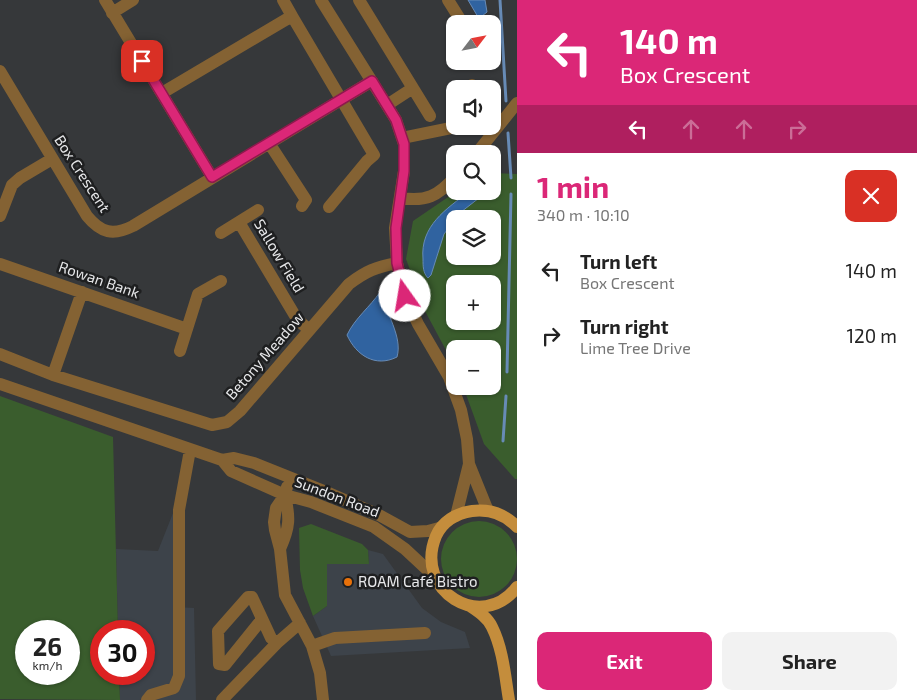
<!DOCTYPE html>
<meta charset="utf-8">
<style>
:root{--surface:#fff;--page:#f2f2f2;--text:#222;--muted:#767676;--accent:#db2777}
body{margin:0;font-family:"Exo 2",sans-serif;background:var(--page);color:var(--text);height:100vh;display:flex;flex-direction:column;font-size:19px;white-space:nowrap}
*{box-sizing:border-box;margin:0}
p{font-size:16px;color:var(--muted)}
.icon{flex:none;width:28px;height:28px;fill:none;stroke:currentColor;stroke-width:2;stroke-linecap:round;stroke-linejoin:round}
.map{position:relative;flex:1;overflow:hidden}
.side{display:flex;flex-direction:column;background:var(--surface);width:400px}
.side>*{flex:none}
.hud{background:#db2777;color:#fff;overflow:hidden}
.needle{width:32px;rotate:58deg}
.tools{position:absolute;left:446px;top:15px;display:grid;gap:10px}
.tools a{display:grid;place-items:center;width:55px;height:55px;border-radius:10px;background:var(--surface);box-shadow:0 1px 4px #0004;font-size:25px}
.speed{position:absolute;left:15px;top:620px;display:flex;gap:10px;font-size:25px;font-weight:700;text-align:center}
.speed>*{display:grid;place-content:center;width:65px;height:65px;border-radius:50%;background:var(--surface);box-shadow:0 1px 4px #0004;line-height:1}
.speed small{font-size:12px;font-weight:400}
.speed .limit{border:8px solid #d22;background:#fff;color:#111}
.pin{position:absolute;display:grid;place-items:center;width:42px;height:42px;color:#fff;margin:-21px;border-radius:10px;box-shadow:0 2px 8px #0006}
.me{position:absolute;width:55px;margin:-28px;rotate:347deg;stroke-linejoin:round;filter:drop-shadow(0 0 4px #0008)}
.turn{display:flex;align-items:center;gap:18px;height:105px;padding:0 20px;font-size:22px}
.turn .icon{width:65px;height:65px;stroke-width:2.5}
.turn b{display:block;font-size:35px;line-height:42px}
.lanes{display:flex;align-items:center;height:48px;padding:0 20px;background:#0003;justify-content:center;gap:25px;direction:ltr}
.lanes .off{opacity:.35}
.round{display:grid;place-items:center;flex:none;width:52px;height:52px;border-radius:10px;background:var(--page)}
.headline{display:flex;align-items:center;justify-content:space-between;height:85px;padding:0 20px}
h1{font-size:30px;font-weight:700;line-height:38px;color:var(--accent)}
.button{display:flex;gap:10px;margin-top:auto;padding:10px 20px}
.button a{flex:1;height:58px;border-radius:10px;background:var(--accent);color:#fff;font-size:20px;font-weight:700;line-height:58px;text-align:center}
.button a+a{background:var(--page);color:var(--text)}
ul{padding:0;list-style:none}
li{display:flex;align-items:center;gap:15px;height:65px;padding:0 20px}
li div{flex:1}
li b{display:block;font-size:19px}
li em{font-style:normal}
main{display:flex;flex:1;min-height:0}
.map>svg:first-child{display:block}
.built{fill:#3d434a}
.green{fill:#3a5d2d;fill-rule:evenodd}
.water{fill:#3063a0;stroke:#678bb6}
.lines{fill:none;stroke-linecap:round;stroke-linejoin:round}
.stream{stroke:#678bb6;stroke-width:3}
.minor{stroke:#846233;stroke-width:12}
.major{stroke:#c48d3c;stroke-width:12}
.route-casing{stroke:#8e194d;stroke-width:12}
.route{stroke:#db2777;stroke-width:9}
.food-dot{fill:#e8710a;stroke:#1e1f20;stroke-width:2}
.labels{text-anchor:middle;stroke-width:5;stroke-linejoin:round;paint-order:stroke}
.street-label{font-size:15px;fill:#e7e8ea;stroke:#1e1f20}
.poi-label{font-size:15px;fill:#e7e8ea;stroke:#1e1f20;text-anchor:start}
</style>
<main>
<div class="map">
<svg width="517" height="700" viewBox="0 0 517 700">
<rect width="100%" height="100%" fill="#36383a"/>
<path class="built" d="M175 508 176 607 194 608 196 700H120V674H144V631H118L116 549 158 551Z
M368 550 383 554 422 608 441 622 465 632 470 648 331 656 313 616 327 606V564H369Z"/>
<path class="green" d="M493 173 517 174V479H515L484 444 463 386H492V349H455V367L425 311 406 259 413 221 457 191H492ZM455 219H492V256H455ZM455 284H492V321H455Z
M0 396 113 437 118 631H101V674H119L120 700 0 699ZM26 631H69V674H26Z
M441 559a38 38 0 1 1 76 0a38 38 0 1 1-76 0Z
M311 524 362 544 368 550 369 564H327V606L313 616 303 588 300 570 299 528Z"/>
<path class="water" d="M468 0H485L487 12 482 16 478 17Z
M470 191H488L461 212 444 234 431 275 428 278C423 273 423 266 423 259 420 226 446 209 470 191Z
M380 292H383C385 314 403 336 397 357 375 368 356 355 347 335 355 318 370 307 380 292Z"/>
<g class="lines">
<path class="stream" d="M500 0 506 101
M508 133 511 178
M507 372 511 194
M503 441 506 396"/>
<path class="minor" d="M105 0 212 177
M283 0 292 16
M321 0 396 120 404 144V171L395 228 397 263 405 296 418 324 449 377 461 410 467 439 469 464 488 511
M359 0 430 116
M448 0 463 24
M112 13 133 0
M0 71 87 216C101 233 113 236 133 226L372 81
M472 85V89
M162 93 292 16 374 155 367 161 329 207
M387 105 413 88
M402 138 451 128 455 125
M269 143 306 200 302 206
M476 154 517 103
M401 198C426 202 438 196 455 177
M0 216 12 185 20 178 52 159
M239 222 297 319 309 330
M221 233 258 210
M0 264 187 329
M180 351 198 294 221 281
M0 354 53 375 212 425 227 422 240 411 349 284C366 271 376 267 397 263
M53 375 82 292
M0 384 222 460 234 458 254 463 324 491 379 515 410 532 428 531 439 528
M222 460 231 471 285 495 311 502 374 527 405 549 434 576
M287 487 285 495 276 508 274 522 275 530 280 549 285 595 312 646 320 673 323 700
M456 516 469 464
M280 549C290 527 290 518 285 495
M262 619 225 665 219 664 218 631 248 597H252L271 638 277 643 300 623
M312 646 335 638 425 633
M147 700 151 695 174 688 179 676V510L190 450
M222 700 277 643"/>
<path class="major" d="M517 527C505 514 489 509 472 511 456 513 442 522 436 536 413 591 482 633 517 587
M470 606C479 612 488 618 492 627 503 649 505 676 509 700"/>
</g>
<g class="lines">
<g class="route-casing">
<path id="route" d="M142 61 212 177 372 81 396 120 404 144V171L396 228 397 263 405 296"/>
</g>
<use href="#route" class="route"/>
</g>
<circle class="food-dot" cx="348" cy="582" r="5"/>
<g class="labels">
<g class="street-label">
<text transform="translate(82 174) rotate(57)" y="5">Box Crescent</text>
<text transform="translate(279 256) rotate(59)" y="5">Sallow Field</text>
<text transform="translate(99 280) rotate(19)" y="5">Rowan Bank</text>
<text transform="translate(265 356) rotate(-49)" y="5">Betony Meadow</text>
<text transform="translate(337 497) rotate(21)" y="5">Sundon Road</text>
</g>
<g class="poi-label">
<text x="358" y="587">ROAM Café Bistro</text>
</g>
</g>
</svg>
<div class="tools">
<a><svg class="needle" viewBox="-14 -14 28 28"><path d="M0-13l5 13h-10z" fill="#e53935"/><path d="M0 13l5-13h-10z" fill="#767676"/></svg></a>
<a><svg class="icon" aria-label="sound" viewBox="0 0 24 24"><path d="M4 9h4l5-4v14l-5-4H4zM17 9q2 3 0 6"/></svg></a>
<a><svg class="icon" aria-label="search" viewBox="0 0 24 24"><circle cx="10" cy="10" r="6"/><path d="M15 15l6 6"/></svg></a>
<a><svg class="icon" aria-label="layers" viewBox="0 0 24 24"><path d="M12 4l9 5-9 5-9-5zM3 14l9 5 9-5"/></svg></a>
<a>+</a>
<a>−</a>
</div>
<div class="speed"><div>26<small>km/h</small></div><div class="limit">30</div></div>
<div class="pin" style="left:142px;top:61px;background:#d93025"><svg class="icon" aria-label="arrive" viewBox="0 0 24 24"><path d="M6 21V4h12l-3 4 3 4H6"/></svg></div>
<svg class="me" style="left:405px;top:296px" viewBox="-20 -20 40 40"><circle r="19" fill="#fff"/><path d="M0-13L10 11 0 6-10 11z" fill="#db2777"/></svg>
</div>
<section class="side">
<div class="hud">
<div class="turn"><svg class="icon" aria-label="left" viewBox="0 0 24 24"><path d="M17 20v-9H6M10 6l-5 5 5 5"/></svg><div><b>140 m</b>Box Crescent</div></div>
<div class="lanes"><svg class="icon" aria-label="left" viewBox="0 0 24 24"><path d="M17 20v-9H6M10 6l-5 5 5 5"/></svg><svg class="icon off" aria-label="ahead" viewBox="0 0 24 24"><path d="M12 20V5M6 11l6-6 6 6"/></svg><svg class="icon off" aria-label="ahead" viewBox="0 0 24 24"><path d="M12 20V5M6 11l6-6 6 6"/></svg><svg class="icon off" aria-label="right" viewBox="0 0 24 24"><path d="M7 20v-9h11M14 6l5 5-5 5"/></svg></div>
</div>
<div class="headline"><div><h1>1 min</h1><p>340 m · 10:10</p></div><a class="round" style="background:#d93025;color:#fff"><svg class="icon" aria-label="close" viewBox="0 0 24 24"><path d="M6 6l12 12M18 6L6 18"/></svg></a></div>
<ul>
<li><svg class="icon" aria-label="left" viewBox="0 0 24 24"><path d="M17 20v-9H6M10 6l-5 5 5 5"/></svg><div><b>Turn left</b><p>Box Crescent</p></div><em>140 m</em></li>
<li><svg class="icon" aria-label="right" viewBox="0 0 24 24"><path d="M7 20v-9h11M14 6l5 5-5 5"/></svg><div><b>Turn right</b><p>Lime Tree Drive</p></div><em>120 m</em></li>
</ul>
<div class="button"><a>Exit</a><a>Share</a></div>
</section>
</main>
